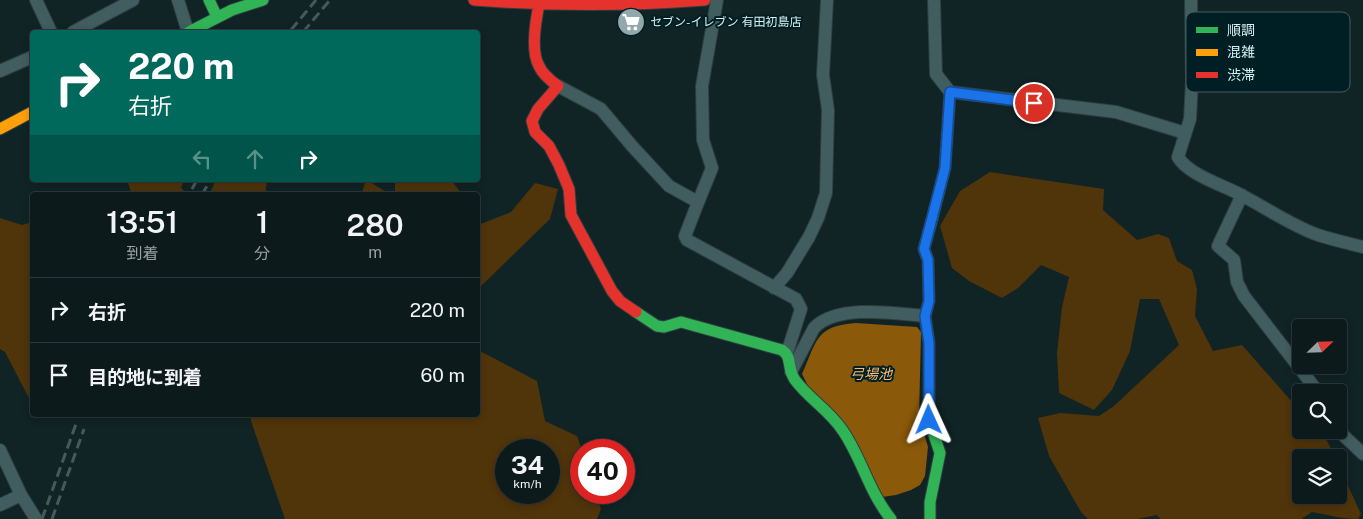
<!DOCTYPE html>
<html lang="ja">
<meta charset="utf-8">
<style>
:root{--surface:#0c1a1c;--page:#152325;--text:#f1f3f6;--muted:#9aa1a3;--line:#2c383b}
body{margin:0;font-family:"Public Sans","Noto Sans JP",sans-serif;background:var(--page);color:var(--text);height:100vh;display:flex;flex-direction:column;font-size:19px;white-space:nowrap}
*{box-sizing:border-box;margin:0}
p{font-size:16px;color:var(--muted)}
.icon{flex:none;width:28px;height:28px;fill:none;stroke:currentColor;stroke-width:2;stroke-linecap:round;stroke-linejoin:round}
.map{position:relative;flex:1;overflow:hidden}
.drawer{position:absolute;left:30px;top:192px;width:450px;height:225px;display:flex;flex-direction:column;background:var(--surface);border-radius:5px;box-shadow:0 2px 8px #0003,0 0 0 1px var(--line)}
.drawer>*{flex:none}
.hud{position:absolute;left:30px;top:30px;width:450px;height:152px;border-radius:5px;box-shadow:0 2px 8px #0003,0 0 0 1px var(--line);background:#00695c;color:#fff;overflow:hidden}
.needle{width:32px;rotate:67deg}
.tools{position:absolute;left:1292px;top:319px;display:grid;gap:10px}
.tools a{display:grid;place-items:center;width:55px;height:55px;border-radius:5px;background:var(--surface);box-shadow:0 2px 8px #0003,0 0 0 1px var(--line);font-size:25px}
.speed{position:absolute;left:495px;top:439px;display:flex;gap:10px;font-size:25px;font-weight:700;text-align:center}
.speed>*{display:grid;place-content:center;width:65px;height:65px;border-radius:50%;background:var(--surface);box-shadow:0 2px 8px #0003,0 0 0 1px var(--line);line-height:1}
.speed small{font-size:12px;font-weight:400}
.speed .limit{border:8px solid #d22;background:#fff;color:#111}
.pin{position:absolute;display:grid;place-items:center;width:42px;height:42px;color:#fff;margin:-21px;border:2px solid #fff;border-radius:50%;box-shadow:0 1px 5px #0007}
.me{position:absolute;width:55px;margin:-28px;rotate:359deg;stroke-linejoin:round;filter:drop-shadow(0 0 4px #0008)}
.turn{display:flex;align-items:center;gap:18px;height:105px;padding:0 15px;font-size:22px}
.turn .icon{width:65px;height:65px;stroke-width:2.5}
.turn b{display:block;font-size:35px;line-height:42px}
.lanes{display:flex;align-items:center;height:48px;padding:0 15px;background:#0003;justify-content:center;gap:25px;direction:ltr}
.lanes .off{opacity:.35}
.eta{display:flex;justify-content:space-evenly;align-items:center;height:85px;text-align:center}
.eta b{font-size:30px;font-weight:600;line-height:35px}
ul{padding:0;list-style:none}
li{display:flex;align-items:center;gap:15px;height:65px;padding:0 15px;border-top:1px solid var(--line)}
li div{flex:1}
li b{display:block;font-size:19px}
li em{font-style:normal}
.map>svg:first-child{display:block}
.green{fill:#50340a;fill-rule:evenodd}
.water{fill:#8b590a}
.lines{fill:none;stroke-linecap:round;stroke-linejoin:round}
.street-casing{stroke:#2e3e40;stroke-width:14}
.fast-casing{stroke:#2e3e40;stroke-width:13}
.slow-casing{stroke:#2e3e40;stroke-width:13}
.jam-casing{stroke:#2e3e40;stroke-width:13}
.street{stroke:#415d60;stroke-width:12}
.fast{stroke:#30b455;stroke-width:11}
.slow{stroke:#ff9f0a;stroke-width:11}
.jam{stroke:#e5322d;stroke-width:11}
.rail{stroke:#465a5d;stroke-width:3;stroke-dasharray:10 5;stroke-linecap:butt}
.route-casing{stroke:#114b97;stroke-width:12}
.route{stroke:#1a73e8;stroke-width:9}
.labels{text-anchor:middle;stroke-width:4;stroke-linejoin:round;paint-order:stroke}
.poi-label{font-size:12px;fill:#d9eff2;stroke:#001f24;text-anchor:start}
.water-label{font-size:14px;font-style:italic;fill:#faba72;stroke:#001f24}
.key{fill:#001f24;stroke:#415d62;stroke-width:1}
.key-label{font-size:14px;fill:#d9eff2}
</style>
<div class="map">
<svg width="1363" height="519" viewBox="0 0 1363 519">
<rect width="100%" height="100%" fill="#102325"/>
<path class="green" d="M990 172 1104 189 1103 210 1137 240 1158 234 1169 238 1177 261 1192 270 1197 289 1195 316 1213 351 1242 345 1301 412V430H1317L1327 441 1335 457 1301 458V495H1339V466L1361 514 1358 519C1341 519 1330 515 1312 512L1301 519H1160L1157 515 1137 519H1088L1081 512 1049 456 1038 418 1060 413 1099 416 1114 406 1179 345 1159 299H1140L1130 351 1112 390 1094 410 1059 393 1057 353 1062 307 1069 277 1041 265 1018 288 1002 298 969 281 952 268 940 226 960 191Z
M127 180H184L181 188 189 195H132Z
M216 180H267L265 195H209Z
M366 180H367L391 195H361Z
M395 180H451L459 190 458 195H395Z
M535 183 558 189 550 219 478 289V225L511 212Z
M0 218 22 225 32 222V404L5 352 0 349Z
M478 350 537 381 545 421 577 436 582 450 581 492 595 493 601 509 597 519H285L251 421V415H478ZM506 450H549V492H506Z"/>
<path class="water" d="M856 323 917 327 921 332 919 417 928 447 925 476 920 485 911 490 896 495 882 497 808 386 802 374C817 341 815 326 856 323Z"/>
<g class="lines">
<g class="street-casing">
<path id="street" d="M36 0 51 32
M178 0 188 32
M934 0 936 74 950 92 1116 112 1185 133
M1191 0 1192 81 1190 119 1178 157C1188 175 1226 186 1243 196 1268 209 1292 226 1318 235 1333 240 1348 243 1363 247
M73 32 133 0
M0 71 32 57
M558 86 601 109 632 146 669 186 696 201 697 205 685 236 687 240 796 299 801 309 787 353
M1242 195 1218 246 1234 260 1237 282 1244 296 1318 392
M697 205 712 168 703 140 702 86 717 0
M774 288 787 273 809 237 818 218 826 193 828 110 823 75 827 0
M791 372 814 328C837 304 894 313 925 316
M1339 425 1343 435 1363 454
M0 450 21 495 36 519
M0 505 21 495"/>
</g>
<g class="fast-casing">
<path id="fast" d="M209 0 217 17
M189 32 232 10 263 0
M636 312 657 326 664 327 681 322 782 350C793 358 786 367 795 380 809 399 830 411 843 431 862 459 869 492 891 519
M930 519V502L940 453 929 420V343L925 316 929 301 928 260 924 249 932 219"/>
</g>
<g class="slow-casing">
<path id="slow" d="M0 129 32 112
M932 219 945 168 950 92"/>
</g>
<g class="jam-casing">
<path id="jam" d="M474 0C551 6 628 6 705 0
M540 0C536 18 530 50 539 66 543 75 551 81 558 86L538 109 532 121 535 132 549 146 559 165 569 189 571 215 612 291 620 301 636 312"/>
</g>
<use href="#street" class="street"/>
<use href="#fast" class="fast"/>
<use href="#slow" class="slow"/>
<use href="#jam" class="jam"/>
<path class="rail" d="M291 30 316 0
M303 32 330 0
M192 189 197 180
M202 195 210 180
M42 519 76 424
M52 519 84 429"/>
</g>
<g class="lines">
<g class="route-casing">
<path id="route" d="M929 420V343L925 316 929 301 928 260 924 249 945 168 950 92 1034 103"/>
</g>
<use href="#route" class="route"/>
</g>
<defs>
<g id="supermarket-disc" transform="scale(1.4375)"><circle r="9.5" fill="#93a8aa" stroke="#001f24"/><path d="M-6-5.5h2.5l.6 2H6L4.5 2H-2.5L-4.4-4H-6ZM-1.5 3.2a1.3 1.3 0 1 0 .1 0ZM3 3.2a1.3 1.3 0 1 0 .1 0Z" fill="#fff"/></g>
</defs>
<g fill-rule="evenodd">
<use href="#supermarket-disc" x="631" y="22"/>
</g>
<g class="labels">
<g class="poi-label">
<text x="650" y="26">セブン-イレブン 有田初島店</text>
</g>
<g class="water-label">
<text x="871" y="379">弓場池</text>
</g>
</g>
<rect x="1186" y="12" width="164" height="80" rx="8" class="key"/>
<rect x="1196" y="27" width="22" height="6" fill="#30b455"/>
<rect x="1196" y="49" width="22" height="7" fill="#ff9f0a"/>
<rect x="1196" y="72" width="22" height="6" fill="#e5322d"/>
<g class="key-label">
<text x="1227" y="35">順調</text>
<text x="1227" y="57">混雑</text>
<text x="1227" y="80">渋滞</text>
</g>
</svg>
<div class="tools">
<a><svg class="needle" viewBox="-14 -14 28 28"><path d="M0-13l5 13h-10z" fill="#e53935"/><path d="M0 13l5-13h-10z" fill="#9aa1a3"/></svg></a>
<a><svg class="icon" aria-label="search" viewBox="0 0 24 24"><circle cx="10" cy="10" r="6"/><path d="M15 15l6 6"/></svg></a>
<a><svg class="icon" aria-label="layers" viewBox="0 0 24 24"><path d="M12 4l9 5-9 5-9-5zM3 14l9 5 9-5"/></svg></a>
</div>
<div class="speed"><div>34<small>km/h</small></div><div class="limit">40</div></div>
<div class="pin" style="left:1034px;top:103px;background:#d93025"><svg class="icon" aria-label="arrive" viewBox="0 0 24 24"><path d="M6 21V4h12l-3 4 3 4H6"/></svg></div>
<svg class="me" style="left:929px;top:420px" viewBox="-20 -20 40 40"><path d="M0-17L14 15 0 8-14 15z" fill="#1a73e8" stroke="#fff" stroke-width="4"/></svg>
<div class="hud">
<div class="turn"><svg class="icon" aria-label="right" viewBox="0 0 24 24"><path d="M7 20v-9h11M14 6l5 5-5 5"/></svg><div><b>220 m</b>右折</div></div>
<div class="lanes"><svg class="icon off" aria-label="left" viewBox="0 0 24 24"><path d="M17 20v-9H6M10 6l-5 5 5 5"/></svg><svg class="icon off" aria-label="ahead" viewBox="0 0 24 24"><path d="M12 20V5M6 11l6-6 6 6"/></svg><svg class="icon" aria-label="right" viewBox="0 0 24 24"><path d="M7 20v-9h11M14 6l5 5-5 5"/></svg></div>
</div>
<section class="drawer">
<div class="eta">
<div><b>13:51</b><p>到着</p></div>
<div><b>1</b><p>分</p></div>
<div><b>280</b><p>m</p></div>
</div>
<ul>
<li><svg class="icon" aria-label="right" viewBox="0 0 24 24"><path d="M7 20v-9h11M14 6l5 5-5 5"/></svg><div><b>右折</b></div><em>220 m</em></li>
<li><svg class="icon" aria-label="arrive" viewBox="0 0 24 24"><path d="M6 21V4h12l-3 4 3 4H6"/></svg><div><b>目的地に到着</b></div><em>60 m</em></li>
</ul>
</section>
</div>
